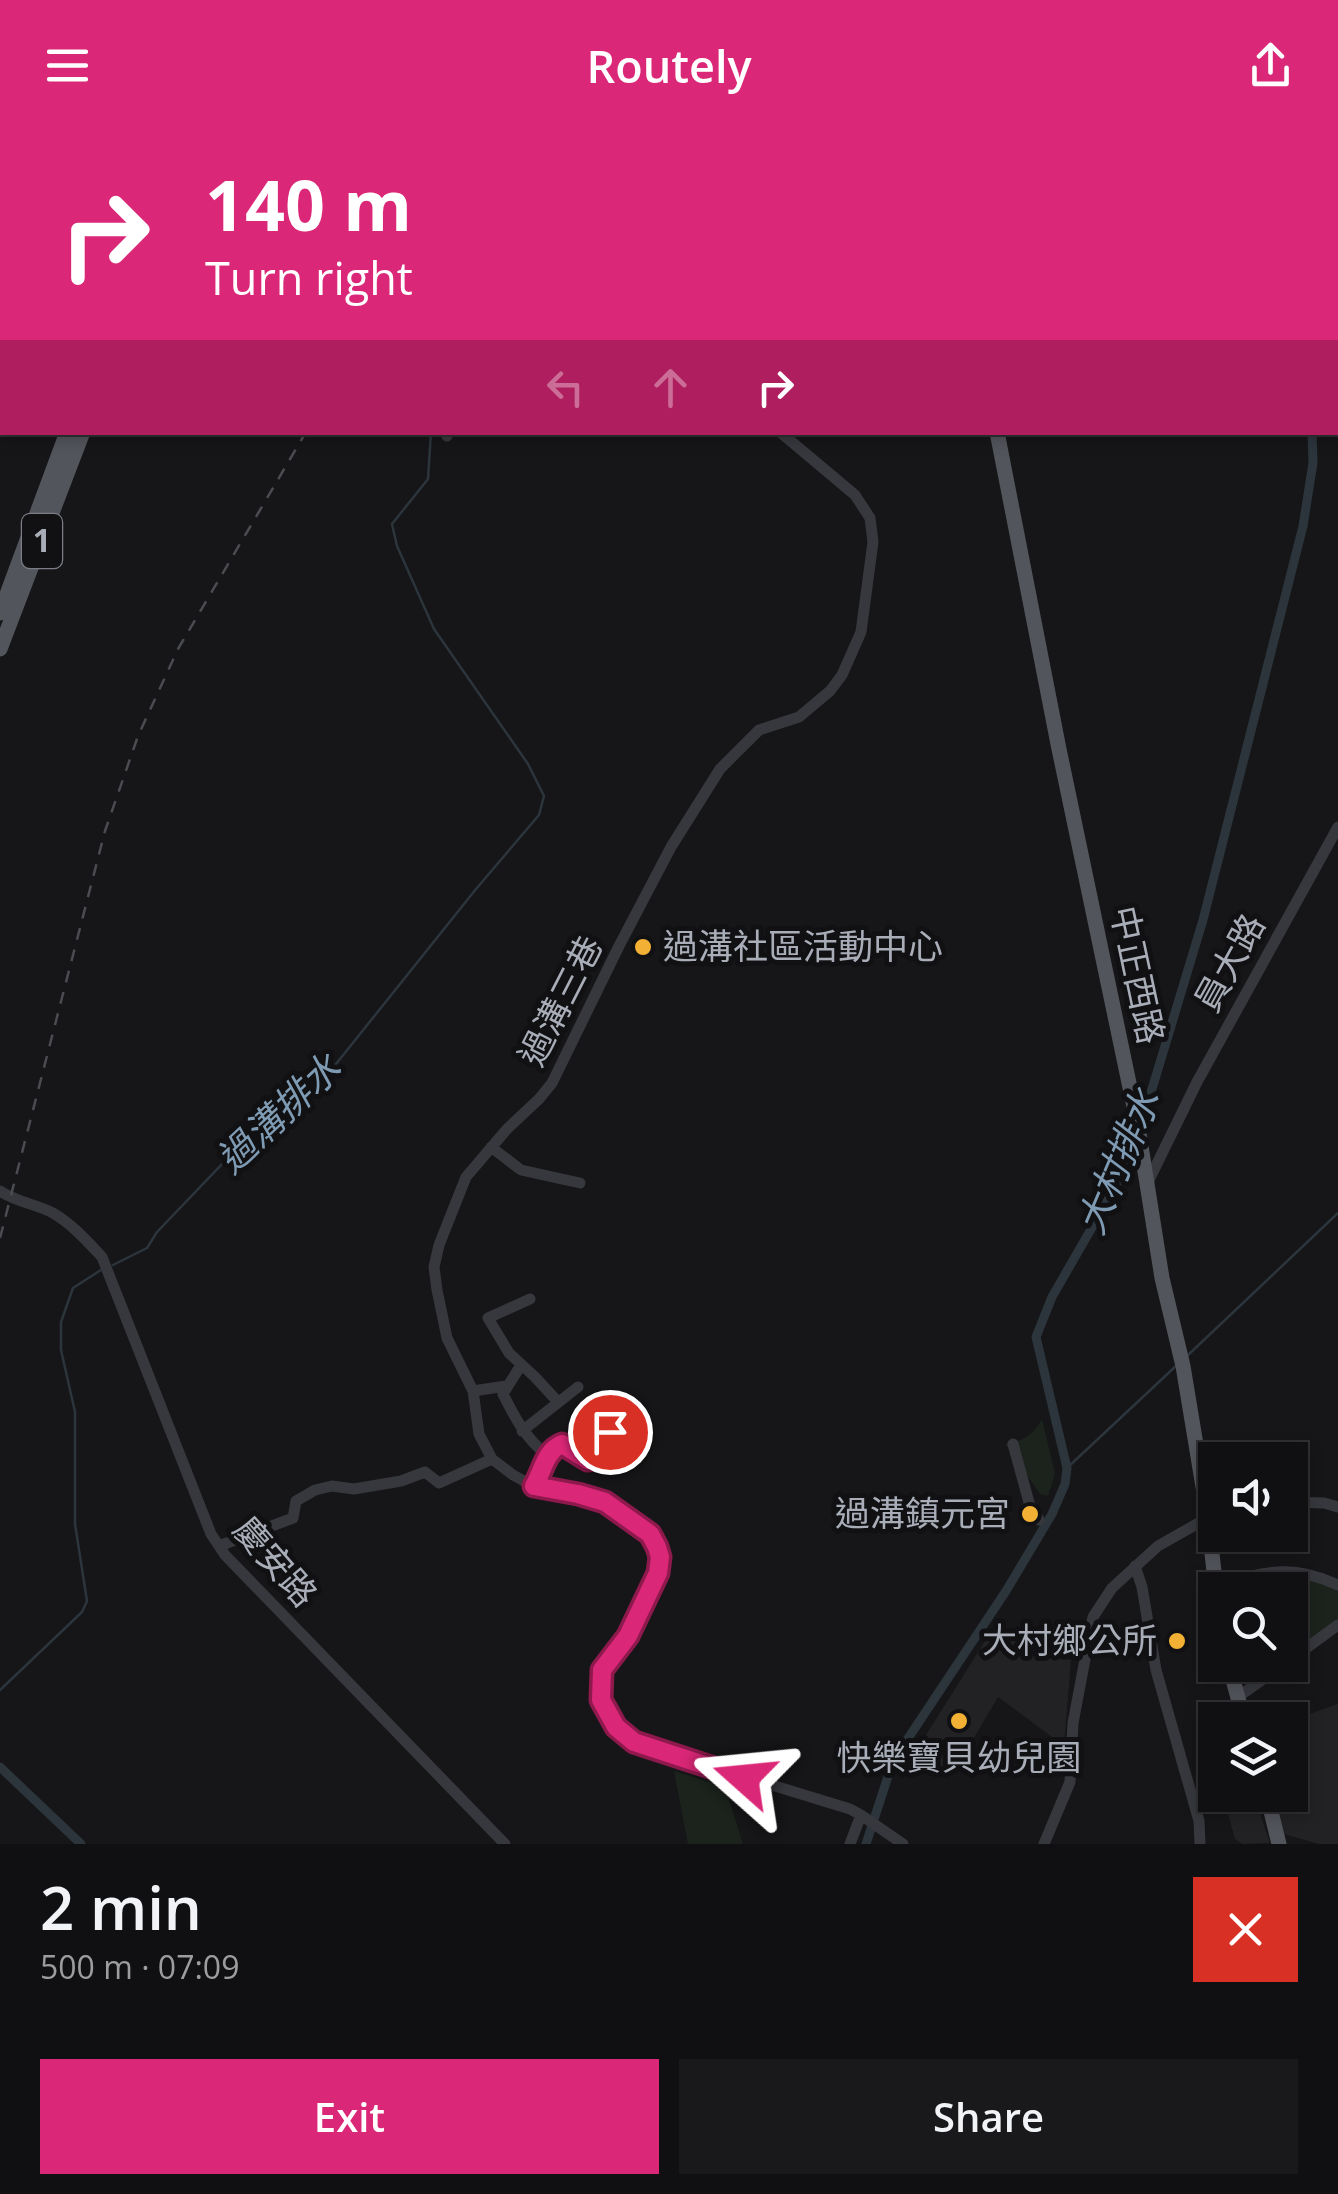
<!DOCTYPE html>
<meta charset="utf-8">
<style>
:root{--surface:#101012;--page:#19191b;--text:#f1f3f6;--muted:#9c9d9f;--line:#303032;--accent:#db2777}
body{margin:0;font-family:"Open Sans","Noto Sans TC",sans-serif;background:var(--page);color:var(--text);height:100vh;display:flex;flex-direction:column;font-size:38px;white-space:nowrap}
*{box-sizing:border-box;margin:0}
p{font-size:32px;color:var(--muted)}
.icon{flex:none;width:55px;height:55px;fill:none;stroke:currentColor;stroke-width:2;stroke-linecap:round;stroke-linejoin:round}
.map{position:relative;height:1714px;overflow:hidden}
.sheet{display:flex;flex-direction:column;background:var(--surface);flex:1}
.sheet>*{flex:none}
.top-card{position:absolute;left:0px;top:0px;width:1340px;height:305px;box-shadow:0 5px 15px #0003,0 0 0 2px var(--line);background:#db2777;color:#fff;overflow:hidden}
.buttons{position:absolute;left:1198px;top:1312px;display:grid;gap:20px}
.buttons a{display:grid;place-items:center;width:110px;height:110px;border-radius:0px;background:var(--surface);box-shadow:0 5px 15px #0003,0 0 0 2px var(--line);font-size:50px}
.pin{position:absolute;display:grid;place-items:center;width:85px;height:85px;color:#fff;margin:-42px;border:5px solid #fff;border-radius:50%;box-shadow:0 2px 10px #0007}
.me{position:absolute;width:110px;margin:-55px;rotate:288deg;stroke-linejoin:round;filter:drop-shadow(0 0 8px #0008)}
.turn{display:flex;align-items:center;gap:35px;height:210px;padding:0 40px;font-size:45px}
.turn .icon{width:130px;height:130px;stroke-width:2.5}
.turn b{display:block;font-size:70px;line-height:85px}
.lanes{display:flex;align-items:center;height:95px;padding:0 40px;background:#0003;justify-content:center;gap:50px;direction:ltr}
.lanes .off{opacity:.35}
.round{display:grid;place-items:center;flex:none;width:105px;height:105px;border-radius:0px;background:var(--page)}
.headline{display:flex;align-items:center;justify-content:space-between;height:170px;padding:0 40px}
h1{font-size:60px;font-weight:600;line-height:75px}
.action{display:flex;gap:20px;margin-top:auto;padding:20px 40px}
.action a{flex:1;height:115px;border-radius:0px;background:var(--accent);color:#fff;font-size:40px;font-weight:600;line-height:115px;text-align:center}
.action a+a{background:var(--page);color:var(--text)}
header{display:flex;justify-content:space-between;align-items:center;height:130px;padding:0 40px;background:var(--accent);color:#fff;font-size:45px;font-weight:600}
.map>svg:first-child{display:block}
.built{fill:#222225}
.green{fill:#1c231d}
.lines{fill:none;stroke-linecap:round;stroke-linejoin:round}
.stream{stroke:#2c353c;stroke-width:2.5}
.canal{stroke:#2c353c;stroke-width:9}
.minor{stroke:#37383d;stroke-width:11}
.major{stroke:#53555c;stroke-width:15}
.rail{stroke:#4a4c52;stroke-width:2.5;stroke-dasharray:12 10;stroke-linecap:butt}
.route-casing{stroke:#8e194d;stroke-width:25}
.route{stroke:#db2777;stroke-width:18}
.poi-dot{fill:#f2b134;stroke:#111113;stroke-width:4}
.labels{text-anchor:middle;stroke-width:10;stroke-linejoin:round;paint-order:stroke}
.shield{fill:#111113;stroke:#7b7e86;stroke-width:2.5}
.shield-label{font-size:32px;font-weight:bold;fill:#a8adb8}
.poi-label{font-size:35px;fill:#a8adb8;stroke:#111113;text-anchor:end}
.street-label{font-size:35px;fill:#a8adb8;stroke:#111113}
.water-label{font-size:38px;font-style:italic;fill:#7f9bb3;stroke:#111113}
</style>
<header><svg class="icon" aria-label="menu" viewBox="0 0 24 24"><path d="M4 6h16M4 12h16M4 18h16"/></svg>Routely<svg class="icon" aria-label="share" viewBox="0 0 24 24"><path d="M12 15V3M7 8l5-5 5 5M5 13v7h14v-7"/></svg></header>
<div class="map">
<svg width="1338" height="1714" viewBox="0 0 1338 1714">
<rect width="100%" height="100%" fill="#161618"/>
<path class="built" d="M1025 1504 1029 1526 1071 1530 1064 1616 998 1567 951 1647 919 1616 987 1508Z
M1338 1574V1714H1319L1284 1704 1274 1665H1290V1590H1254L1250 1578 1298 1588Z
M1231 1576 1234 1590H1215V1635L1200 1581Z
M1223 1665H1254L1270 1713 1242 1714 1235 1709Z"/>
<path class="green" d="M1042 1289 1055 1344 1048 1366 1040 1364 1005 1314C1024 1311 1032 1306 1042 1289Z
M1262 1442 1338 1455V1495L1297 1526 1290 1509V1460H1270Z
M674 1641 725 1657 743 1714H688Z"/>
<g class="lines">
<path class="stream" d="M464 2 466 0
M113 1135 147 1118 157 1102 271 983 316 959 476 759 539 685 544 666 528 634 434 499 397 416 392 394 428 349 431 302
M1187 1226 1338 1083
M1067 1338 1177 1235
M0 1560 82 1482 87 1471 75 1394V1282L61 1220V1192L73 1158 101 1140"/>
<path class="canal" d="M1312 0V2
M0 1637 81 1714
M866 1714 893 1631 1006 1461 1052 1384 1065 1354 1067 1338 1036 1207 1052 1167 1117 1054 1149 969 1203 790 1303 396 1313 333 1312 302"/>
<path class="minor" d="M95 0 97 2
M633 0 634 2
M369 2 370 0
M513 2 514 0
M601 2 602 0
M805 2 807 0
M445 302 447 306
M780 302 855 365 870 388 873 412 861 502 842 545 830 561 799 587 759 600 720 639 671 717 619 816 552 953 539 969 507 999 466 1047 439 1115 434 1137 437 1160 447 1208 473 1261 479 1304 492 1329 513 1345 535 1357 578 1363 605 1372 651 1404 657 1417 660 1427 659 1443 629 1506 602 1539 601 1570 608 1586 626 1607 647 1617 850 1679 861 1685 850 1714
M491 1017 521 1040 580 1053
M1148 1052 1197 952 1338 697
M0 1061C16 1072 36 1074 53 1083 72 1094 87 1111 102 1127L211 1404 225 1425 505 1714
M530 1169 488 1188 509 1223 535 1247 558 1272
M521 1235 503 1264C515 1288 526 1309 548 1326
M473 1261 506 1256
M522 1301 578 1257
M1013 1314 1030 1376
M535 1357C543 1341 545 1321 562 1314L588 1330 610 1302
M1290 1372 1324 1373 1338 1377
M1037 1386 1039 1390
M219 1416 293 1388 296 1371 315 1360 332 1356 354 1359 401 1351 425 1342 439 1353 492 1329
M1135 1436 1142 1457 1156 1540 1199 1691 1200 1714
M1216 1456C1263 1442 1291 1433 1338 1455
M1290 1530 1338 1495
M1236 1565 1245 1562 1283 1535
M861 1685 903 1714
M1044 1714 1070 1652 1073 1593 1093 1487 1112 1458 1158 1416 1211 1386"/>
<path class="major" d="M773 0 775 2
M177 2 178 0
M191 2 192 0
M997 302 1059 619 1137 991 1162 1148 1183 1236 1208 1387 1216 1460
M0 483 67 302
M0 519 83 302
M1229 1535 1244 1590
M1267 1665 1279 1714"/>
<path class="rail" d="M491 2 493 0
M0 1108 105 701 138 606 178 519 306 302"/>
</g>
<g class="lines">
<g class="route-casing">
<path id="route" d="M610 1302 588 1330 562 1314C545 1321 543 1341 534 1356L578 1364 605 1372 650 1404 657 1417 660 1427 658 1443 628 1506 602 1540 601 1570 616 1597 634 1612 744 1648"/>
</g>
<use href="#route" class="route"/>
</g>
<g class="poi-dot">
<circle cx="643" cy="817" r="10"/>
<circle cx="1030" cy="1384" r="10"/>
<circle cx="1177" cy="1511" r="10"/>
<circle cx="959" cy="1591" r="10"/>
</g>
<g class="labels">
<rect class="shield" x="22" y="384" width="40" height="54" rx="8"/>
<g class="shield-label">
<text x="42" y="422">1</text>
</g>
<g class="poi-label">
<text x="663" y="829" text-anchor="start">過溝社區活動中心</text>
<text x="1010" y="1396">過溝鎮元宮</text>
<text x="1157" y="1523">大村鄉公所</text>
<text x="959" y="1640" text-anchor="middle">快樂寶貝幼兒園</text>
</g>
<g class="street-label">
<text transform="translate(1230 833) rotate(-61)" y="12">員大路</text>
<text transform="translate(1137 845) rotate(78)" y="12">中正西路</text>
<text transform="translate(561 871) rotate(-63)" y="12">過溝三巷</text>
<text transform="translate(275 1432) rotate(49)" y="12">慶安路</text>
</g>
<g class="water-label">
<text transform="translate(279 984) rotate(-43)" y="13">過溝排水</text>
<text transform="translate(1119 1032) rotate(-67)" y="13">大村排水</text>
</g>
</g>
</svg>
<div class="buttons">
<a><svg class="icon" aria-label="sound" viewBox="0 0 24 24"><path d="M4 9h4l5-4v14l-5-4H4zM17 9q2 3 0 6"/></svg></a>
<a><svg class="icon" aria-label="search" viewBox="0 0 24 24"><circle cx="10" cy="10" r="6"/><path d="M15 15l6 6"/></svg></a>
<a><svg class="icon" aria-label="layers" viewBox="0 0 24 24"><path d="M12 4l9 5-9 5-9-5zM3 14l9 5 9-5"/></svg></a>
</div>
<div class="pin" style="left:610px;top:1302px;background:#d93025"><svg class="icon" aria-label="arrive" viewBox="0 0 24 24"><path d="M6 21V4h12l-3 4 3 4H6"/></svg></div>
<svg class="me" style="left:744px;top:1648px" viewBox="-20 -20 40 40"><path d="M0-17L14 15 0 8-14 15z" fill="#db2777" stroke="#fff" stroke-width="4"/></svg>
<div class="top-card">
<div class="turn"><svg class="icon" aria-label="right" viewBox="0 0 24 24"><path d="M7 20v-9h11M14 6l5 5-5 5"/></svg><div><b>140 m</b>Turn right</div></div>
<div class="lanes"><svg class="icon off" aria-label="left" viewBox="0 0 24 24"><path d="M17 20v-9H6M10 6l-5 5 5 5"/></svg><svg class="icon off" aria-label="ahead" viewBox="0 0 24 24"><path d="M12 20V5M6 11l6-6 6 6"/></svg><svg class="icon" aria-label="right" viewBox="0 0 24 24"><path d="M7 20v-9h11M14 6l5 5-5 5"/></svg></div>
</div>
</div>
<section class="sheet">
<div class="headline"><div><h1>2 min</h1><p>500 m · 07:09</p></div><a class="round" style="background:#d93025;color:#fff"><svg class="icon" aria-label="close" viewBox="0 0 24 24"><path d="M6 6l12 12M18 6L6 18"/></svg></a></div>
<div class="action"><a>Exit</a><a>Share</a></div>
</section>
